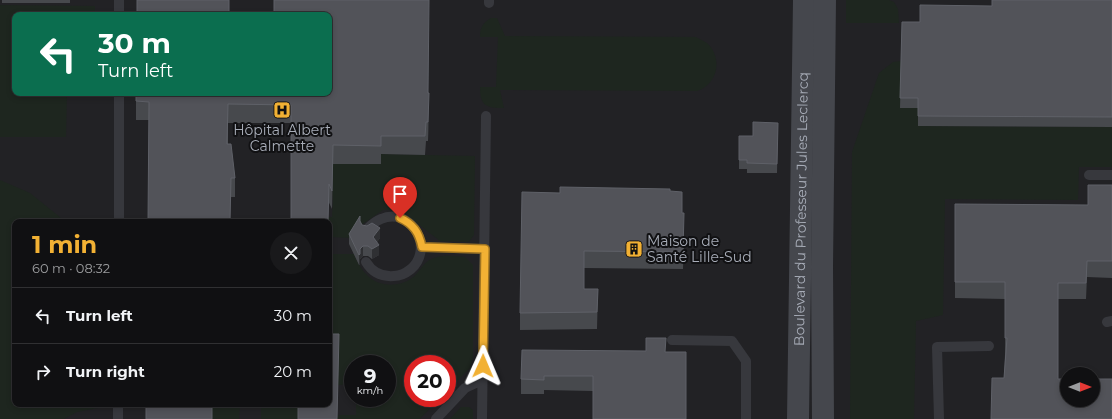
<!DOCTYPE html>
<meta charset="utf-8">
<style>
:root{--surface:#101012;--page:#19191b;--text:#f1f3f6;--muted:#9c9d9f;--line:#303032;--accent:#f2b134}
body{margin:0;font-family:Montserrat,sans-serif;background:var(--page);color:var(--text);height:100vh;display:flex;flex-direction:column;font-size:15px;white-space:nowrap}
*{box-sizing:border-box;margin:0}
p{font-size:13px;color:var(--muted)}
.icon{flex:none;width:22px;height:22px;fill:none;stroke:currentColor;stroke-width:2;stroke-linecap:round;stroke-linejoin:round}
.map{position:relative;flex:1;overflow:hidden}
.details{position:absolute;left:12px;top:219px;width:320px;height:188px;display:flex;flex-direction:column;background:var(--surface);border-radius:8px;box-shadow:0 2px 6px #0003,0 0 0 1px var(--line)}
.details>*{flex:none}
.banner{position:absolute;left:12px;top:12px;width:320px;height:84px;border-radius:8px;box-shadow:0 2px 6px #0003,0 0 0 1px var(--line);background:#0b6e4f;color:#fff;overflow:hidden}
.needle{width:26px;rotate:90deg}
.tools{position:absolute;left:1060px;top:367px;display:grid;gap:8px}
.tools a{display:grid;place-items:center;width:40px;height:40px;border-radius:50%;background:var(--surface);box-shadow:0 2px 6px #0003,0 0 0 1px var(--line);font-size:20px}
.speed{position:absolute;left:344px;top:355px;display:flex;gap:8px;font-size:20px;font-weight:700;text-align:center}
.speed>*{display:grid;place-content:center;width:52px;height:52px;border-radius:50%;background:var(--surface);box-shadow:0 2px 6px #0003,0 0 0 1px var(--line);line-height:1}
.speed small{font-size:10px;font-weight:400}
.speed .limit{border:6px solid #d22;background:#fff;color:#111}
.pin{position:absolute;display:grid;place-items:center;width:34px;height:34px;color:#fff;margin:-41px -17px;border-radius:50% 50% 50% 0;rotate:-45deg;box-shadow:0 0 4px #0007}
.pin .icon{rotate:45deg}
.me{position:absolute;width:44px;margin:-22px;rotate:1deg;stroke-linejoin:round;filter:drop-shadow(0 0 3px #0008)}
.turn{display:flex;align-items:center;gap:14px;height:84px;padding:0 20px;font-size:18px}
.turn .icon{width:52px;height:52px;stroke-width:2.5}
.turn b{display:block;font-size:28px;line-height:34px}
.round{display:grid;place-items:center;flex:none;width:42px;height:42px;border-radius:21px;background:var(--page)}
.headline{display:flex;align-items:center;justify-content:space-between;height:68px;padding:0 20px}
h1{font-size:24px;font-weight:700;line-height:30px;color:var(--accent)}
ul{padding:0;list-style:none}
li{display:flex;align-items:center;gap:12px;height:56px;padding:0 20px;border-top:1px solid var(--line)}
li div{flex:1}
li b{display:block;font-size:15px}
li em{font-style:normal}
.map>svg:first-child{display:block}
.built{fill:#222225;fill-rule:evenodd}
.green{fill:#1e261f}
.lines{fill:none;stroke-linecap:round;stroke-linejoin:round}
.lane{stroke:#37383d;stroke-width:10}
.secondary{stroke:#45474d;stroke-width:22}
.wall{fill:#47494d}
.shaded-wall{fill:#2f3033}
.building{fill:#525359;stroke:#5f6168}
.route-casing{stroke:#9d7322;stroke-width:10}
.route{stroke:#f2b134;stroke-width:7}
.labels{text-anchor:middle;stroke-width:4;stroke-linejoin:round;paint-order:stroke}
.poi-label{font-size:14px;fill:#a8adb8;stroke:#111113}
.street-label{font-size:14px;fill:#a8adb8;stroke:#111113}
</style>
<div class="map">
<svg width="1112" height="419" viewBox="0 0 1112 419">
<rect width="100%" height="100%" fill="#161618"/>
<path class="built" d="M0 0H1112V419H0ZM15 15H329V93H15ZM15 222H329V404H15ZM353 364H387V398H353ZM413 364H447V398H413ZM1067 374H1093V400H1067Z"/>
<path class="green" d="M846 0H889L894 2 898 9 899 23H846Z
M0 5 95 6V15H15V93H67L66 137H0Z
M491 18H497L505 36 696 37C699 39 704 41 707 43 720 55 720 76 705 87 703 89 699 90 697 91L500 90 504 108C486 108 480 106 480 87H496L498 37H480C480 27 483 23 491 18Z
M901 61 918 108V126L1112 127V167H1079L1078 200 945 199 943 315 916 321 914 419H850L852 152 879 73 893 62Z
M381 154 475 156 474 235 469 242 440 241 400 210H383L360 226 353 238 329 237V222H325V217H332L333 200 326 164H380Z
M0 180 30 193 66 222H15V404H108V406L77 412 64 419H0Z
M329 254H354C357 262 362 271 369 277 380 287 400 287 412 278 419 273 423 263 431 259 442 254 453 256 465 257L473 265V357L470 368 447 391V364H413V398H440L420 419H337L338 415H356V398H387V364H353V384L338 385 329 353Z
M212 404H240L239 419H212Z
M261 404H298V419H261Z
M461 407H469L473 410V419H450Z"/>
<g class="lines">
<path class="lane" d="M119 0V15
M489 3V0
M119 93V222
M1089 175H1112
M366 230C370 226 375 221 381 219 411 206 435 248 411 269 406 273 401 276 394 276 382 277 372 272 366 262
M422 247 485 249
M1107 322 1112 321
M672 340 732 341 746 361V419
M118 419V404
M436 419 465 388 482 380
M482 419 486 116
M939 419 937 347 989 346"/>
<g class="secondary">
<path id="s1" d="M798 419 804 0"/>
<path d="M823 419 822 267 825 0"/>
</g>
</g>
<path class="wall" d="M2 0H70V3H2Z
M1112 0V127L918 126V108H900L902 22H920L992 6Z
M136 93H428L429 111 428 141H426L425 155 381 154V164H333L332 209 291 123H228V144L235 178V197H231L149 120H136Z
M778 123 777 173H747V169H739V136H753Z
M1112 185V278L1087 277 1086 299H1058L1004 378 1005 354V299L955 298V204L1088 205Z
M670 191 682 213 684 230 683 269 584 268V289H598L597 329 520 330V313L560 193Z
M360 222 362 225 380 238 377 242 379 255 372 259 368 256H363L360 259V264L359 265 349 244V234Z
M666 338 593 391 544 390V394H521V379L646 351Z"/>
<path class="shaded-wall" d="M429 93V111L428 141V122Z
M333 145V164L332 209V191Z
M684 213V230L683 269V252Z
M380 228V238L373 247V237Z
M379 245V255L372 259V249Z
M363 246V256L360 259V264L359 265V255L360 249Z
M339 334V353L337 419Z"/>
<path class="building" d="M137 0H229V15H137Z
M274 0H429L428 93H429L428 122H426L425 136H381V146L333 145 332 191 329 184 328 222H291V105L228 104 227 144H231L235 178H231L230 222H148L149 102 136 101V93H329V15H274Z
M992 0H1112V117L918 116V98H900L902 22H920V5L992 6Z
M753 122 778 123 777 164 747 163V160H739V136H753Z
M1088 185H1112V261H1087L1086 283H1058V379H1067V400H1093V379H1112V419H991L992 378H1004L1007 338H1005V282H955V204L1088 205Z
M560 187 670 189V191L682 192V213H684L683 252 584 251V289H598L597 312 520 313 522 192 560 193Z
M360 216V221L362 225 367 226 372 223 380 228 373 237 379 245 372 249 368 246H363L360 249V254L359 255 349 234Z
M329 334H339L337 419H298V404H329Z
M646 338H666L665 352H686V419H593V376H544V380L521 379 522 350 646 351Z
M146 404H212V419H146Z"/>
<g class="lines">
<g class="route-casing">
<path id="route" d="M400 218C413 224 419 232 422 247L485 249 483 366"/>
</g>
<use href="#route" class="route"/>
</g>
<defs>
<g id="hospital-square" transform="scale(0.9)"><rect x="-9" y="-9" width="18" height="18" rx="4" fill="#f2b134" stroke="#111113"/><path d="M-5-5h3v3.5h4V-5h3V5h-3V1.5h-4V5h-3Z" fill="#111"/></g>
<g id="building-square" transform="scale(0.9)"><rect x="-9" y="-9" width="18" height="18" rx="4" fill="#f2b134" stroke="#111113"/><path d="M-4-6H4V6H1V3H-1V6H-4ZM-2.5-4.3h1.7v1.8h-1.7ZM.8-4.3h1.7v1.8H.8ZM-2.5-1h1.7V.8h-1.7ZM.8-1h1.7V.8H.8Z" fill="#111"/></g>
</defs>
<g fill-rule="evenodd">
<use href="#hospital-square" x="282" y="110"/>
<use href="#building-square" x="634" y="249"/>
</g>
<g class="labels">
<g class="poi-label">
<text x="282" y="135">Hôpital Albert<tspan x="282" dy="16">Calmette</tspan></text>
<text x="647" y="246" text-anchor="start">Maison de<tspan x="647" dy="16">Santé Lille-Sud</tspan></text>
</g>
<g class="street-label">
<text dy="5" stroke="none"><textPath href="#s1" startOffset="210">Boulevard du Professeur Jules Leclercq</textPath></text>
</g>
</g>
</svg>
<div class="tools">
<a><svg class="needle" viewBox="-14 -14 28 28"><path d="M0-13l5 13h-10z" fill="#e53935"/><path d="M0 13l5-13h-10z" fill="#9c9d9f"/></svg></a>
</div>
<div class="speed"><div>9<small>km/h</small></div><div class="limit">20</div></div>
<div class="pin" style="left:400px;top:218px;background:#d93025"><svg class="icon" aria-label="arrive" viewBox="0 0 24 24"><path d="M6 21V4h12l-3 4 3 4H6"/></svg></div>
<svg class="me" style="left:483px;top:366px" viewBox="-20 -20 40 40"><path d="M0-17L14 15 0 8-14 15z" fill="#f2b134" stroke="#fff" stroke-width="4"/></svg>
<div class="banner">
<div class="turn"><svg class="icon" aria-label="left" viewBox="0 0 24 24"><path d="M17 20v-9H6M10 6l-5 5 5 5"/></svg><div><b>30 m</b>Turn left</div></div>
</div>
<section class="details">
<div class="headline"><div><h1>1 min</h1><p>60 m · 08:32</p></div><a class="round"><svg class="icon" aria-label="close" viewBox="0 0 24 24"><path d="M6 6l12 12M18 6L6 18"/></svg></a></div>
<ul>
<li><svg class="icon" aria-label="left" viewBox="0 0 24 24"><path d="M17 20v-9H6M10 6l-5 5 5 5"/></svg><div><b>Turn left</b></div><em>30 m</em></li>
<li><svg class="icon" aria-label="right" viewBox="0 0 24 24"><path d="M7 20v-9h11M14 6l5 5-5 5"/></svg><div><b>Turn right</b></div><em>20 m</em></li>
</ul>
</section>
</div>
